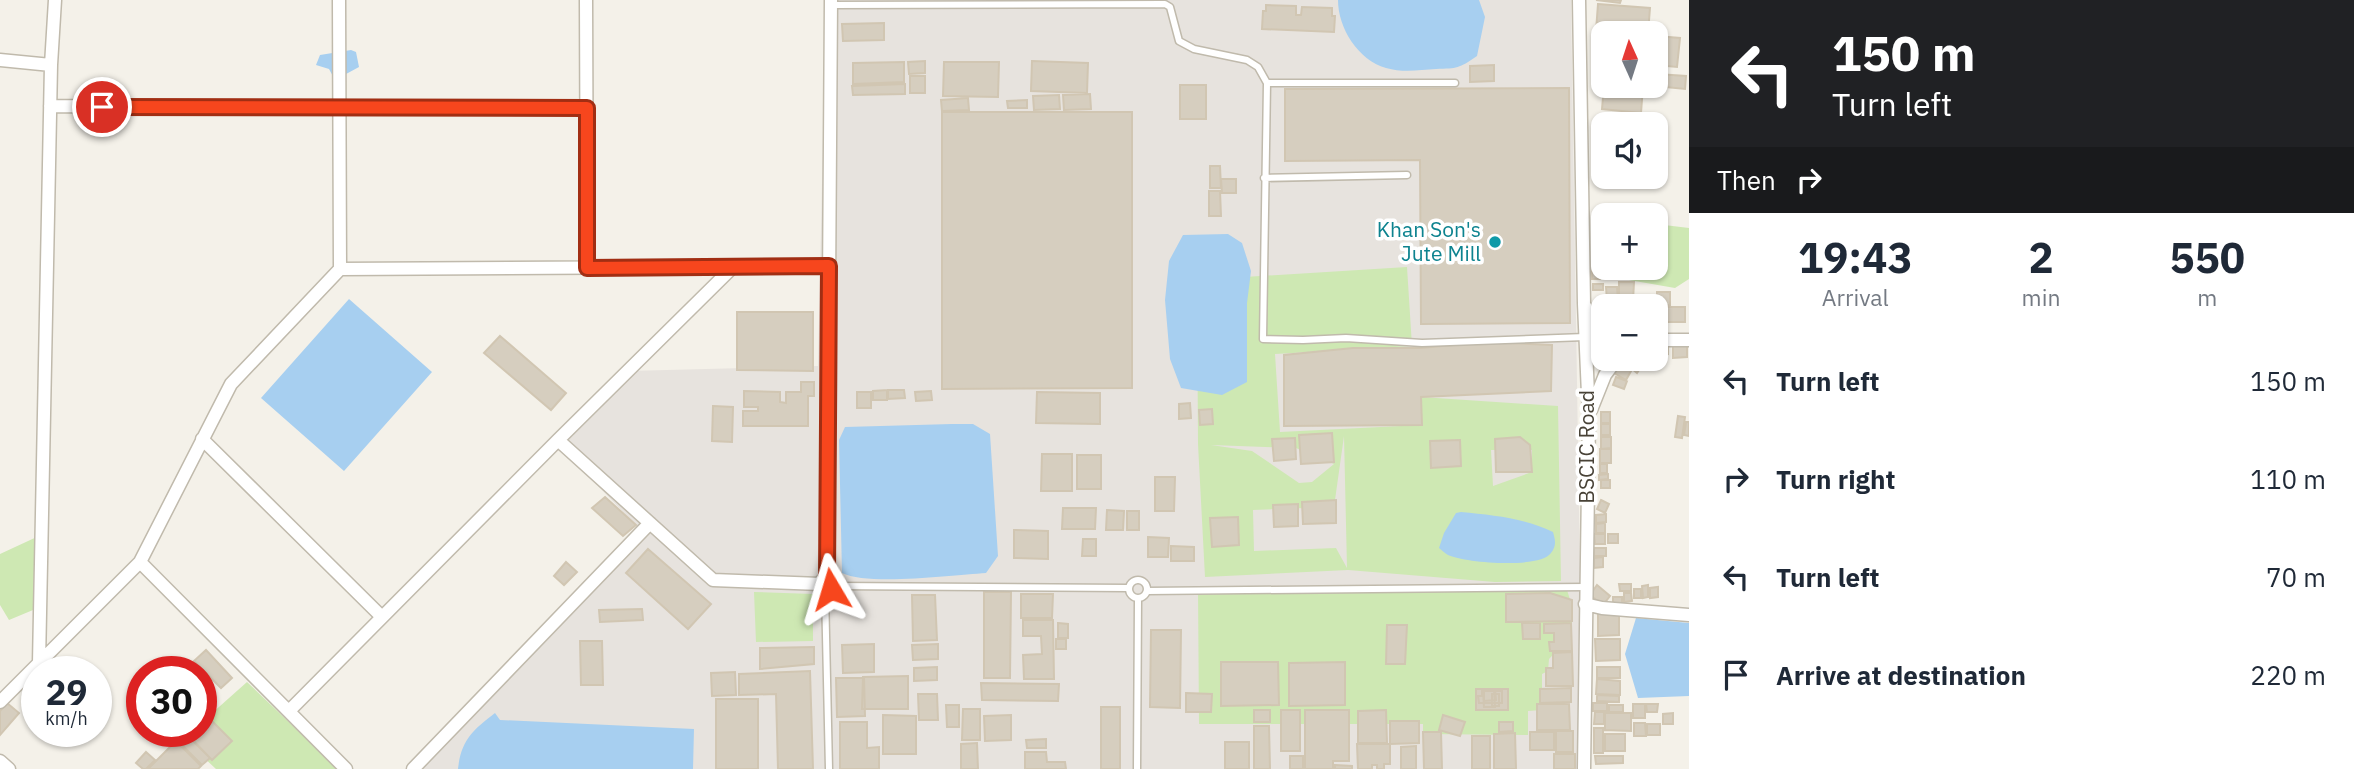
<!DOCTYPE html>
<meta charset="utf-8">
<style>
:root{--surface:#fff;--page:#f2f2f3;--text:#1f2937;--muted:#747a83}
body{margin:0;font-family:"IBM Plex Sans",sans-serif;background:var(--page);color:var(--text);height:100vh;display:flex;flex-direction:column;font-size:26px;white-space:nowrap}
*{box-sizing:border-box;margin:0}
p{font-size:23px;color:var(--muted)}
.icon{flex:none;width:38px;height:38px;fill:none;stroke:currentColor;stroke-width:2;stroke-linecap:round;stroke-linejoin:round}
.map{position:relative;flex:1;overflow:hidden}
.panel{display:flex;flex-direction:column;background:var(--surface);width:665px}
.panel>*{flex:none}
.top-card{background:#202124;color:#fff;overflow:hidden}
.needle{width:46px;rotate:357deg}
.fabs{position:absolute;left:1591px;top:21px;display:grid;gap:14px}
.fabs a{display:grid;place-items:center;width:77px;height:77px;border-radius:14px;background:var(--surface);box-shadow:0 2px 5px #0004;font-size:35px}
.speed{position:absolute;left:21px;top:656px;display:flex;gap:14px;font-size:35px;font-weight:700;text-align:center}
.speed>*{display:grid;place-content:center;width:91px;height:91px;border-radius:50%;background:var(--surface);box-shadow:0 2px 5px #0004;line-height:1}
.speed small{font-size:18px;font-weight:400}
.speed .limit{border:10px solid #d22;background:#fff;color:#111}
.pin{position:absolute;display:grid;place-items:center;width:60px;height:60px;color:#fff;margin:-30px;border:4px solid #fff;border-radius:50%;box-shadow:0 2px 7px #0007}
.me{position:absolute;width:77px;margin:-38px;rotate:353deg;stroke-linejoin:round;filter:drop-shadow(0 0 5px #0008)}
.turn{display:flex;align-items:center;gap:24px;height:147px;padding:0 28px;font-size:32px}
.turn .icon{width:91px;height:91px;stroke-width:2.5}
.turn b{display:block;font-size:49px;line-height:60px}
.then{display:flex;align-items:center;height:66px;padding:0 28px;background:#0003;gap:14px;font-size:26px}
.eta{display:flex;justify-content:space-evenly;align-items:center;height:119px;text-align:center}
.eta b{font-size:42px;font-weight:700;line-height:49px}
ul{padding:0;list-style:none}
li{display:flex;align-items:center;gap:21px;height:98px;padding:0 28px}
li div{flex:1}
li b{display:block;font-size:26px}
li em{font-style:normal}
main{display:flex;flex:1;min-height:0}
.map>svg:first-child{display:block}
.industrial{fill:#e7e3de}
.green{fill:#cee8b3;fill-rule:evenodd}
.water{fill:#a7cff0}
.building{fill:#d6cebf;stroke:#d1c6b2;stroke-width:2}
.lines{fill:none;stroke-linecap:round;stroke-linejoin:round}
.lane-casing{stroke:#c0baac;stroke-width:9}
.street-casing{stroke:#c0baac;stroke-width:15}
.lane{stroke:#fff;stroke-width:6}
.street{stroke:#fff;stroke-width:12}
.route-casing{stroke:#a12e13;stroke-width:18}
.route{stroke:#f7461d;stroke-width:12}
.culture-dot{fill:#0f9aa8;stroke:#fff;stroke-width:2.5}
.labels{text-anchor:middle;stroke-width:7;stroke-linejoin:round;paint-order:stroke}
.culture-label{font-size:21px;fill:#0d838f;stroke:#fff;text-anchor:end}
.street-label{font-size:21px;fill:#484237;stroke:#fff}
</style>
<main>
<div class="map">
<svg width="1689" height="769" viewBox="0 0 1689 769">
<rect width="100%" height="100%" fill="#f4f1e9"/>
<path class="industrial" d="M826 0H1571L1580 574 1579 769H406L641 531 561 447 628 371 818 366Z"/>
<path class="green" d="M1600 216H1603V268H1656V224L1689 228V279L1675 288 1600 275Z
M1407 267 1412 346 1275 354 1280 432 1421 425V397L1558 406 1561 581 1495 582 1348 570 1205 577 1198 444 1197 280ZM1344 436 1347 568 1336 548 1254 551 1253 510 1334 507ZM1211 445 1296 448 1334 464 1312 482 1299 483 1252 451ZM1491 450H1532V472L1493 486Z
M41 535 45 605 9 620 0 605V554Z
M1198 590H1567L1573 609 1571 636 1549 659 1548 671 1542 674V710L1528 711V735L1423 734V724H1199Z
M754 592 813 594V641L756 642Z
M247 682 338 769H216L184 739 192 732H201V723Z"/>
<path class="water" d="M1338 0H1479L1485 17 1477 56C1458 69 1458 68 1436 69 1420 70 1403 73 1386 68 1358 60 1338 28 1338 0Z
M351 50 356 52 359 67 335 80 329 69 316 65 320 55Z
M1228 234 1242 243 1251 271 1247 303V382L1222 395 1181 388 1170 359 1165 300 1169 261 1183 235Z
M349 299 432 372 344 471 261 398Z
M952 424H973L990 434 998 556 986 573C954 575 868 586 842 573L839 440 845 427Z
M1461 512C1493 515 1523 518 1553 532 1555 540 1557 545 1551 553 1540 569 1465 563 1448 555 1444 553 1442 550 1439 548L1444 533 1456 513Z
M1636 618 1689 623V696L1638 698 1625 654Z
M495 713 500 720 694 729 693 769H458C461 740 473 730 495 713Z"/>
<path class="building" d="M1596 0H1621L1620 3Z
M1598 4 1650 8 1648 33 1596 31Z
M1266 5 1296 6V15H1301L1302 7 1332 8V16H1335L1334 32 1262 29 1263 11H1266Z
M884 23V40L843 41 842 24Z
M1656 36 1680 38 1677 67 1656 65Z
M925 61V73L909 74 908 62Z
M1032 61 1088 63 1087 93 1031 91Z
M904 62V82L853 84V63Z
M944 62H999L998 97 943 96Z
M1494 65V81L1470 82V66Z
M1657 74 1686 76 1685 89 1656 86Z
M910 76H925V93H910Z
M905 84V94L853 95 852 86Z
M1180 85H1206V119H1180Z
M1604 86H1643L1641 113 1602 109Z
M1569 88 1570 323 1421 324 1420 160 1285 161V89Z
M1090 94 1091 109 1064 110 1063 95Z
M1059 95 1060 109 1034 110 1033 96Z
M968 98 969 110 942 111 941 100Z
M1027 100V108H1008L1007 101Z
M942 112H1132V388L942 389Z
M1656 141 1666 142 1663 171 1656 170Z
M1210 166H1220L1221 188H1210Z
M1221 179H1236V193H1222Z
M1209 191H1220L1221 216H1209Z
M1592 267H1600V279H1592Z
M1619 282H1634L1633 301 1619 300Z
M1593 284H1603V290H1593Z
M1606 287H1617L1618 300 1607 301Z
M1657 292H1670V305H1657Z
M1605 301 1626 304V306H1604Z
M1656 307H1685V322H1656Z
M737 312H813V371L737 370Z
M500 336 566 393 551 410 484 353Z
M1486 342 1552 345 1551 391 1421 397 1422 425 1284 426V355L1353 348H1421Z
M1687 344V357L1673 358V345Z
M1656 345H1668V354L1656 355Z
M1656 357 1657 364 1648 365 1647 359Z
M1626 359H1642L1643 364 1637 373 1623 361Z
M1619 364 1631 371 1626 380 1614 373Z
M1616 377 1627 381 1624 389 1613 385Z
M801 382H814V396H808V426H743V411H758V407H744V391L780 392V402L786 403V392H801Z
M887 390V400H873V391Z
M888 390H904L905 398 888 399Z
M931 391 932 400 916 401 915 392Z
M857 392H871V408H857Z
M1037 392 1100 393V424L1036 423Z
M1190 403 1191 418 1179 419V404Z
M713 406 733 407 732 442 712 441Z
M1212 409 1213 424 1200 425 1199 410Z
M1601 412H1610V423H1601Z
M1678 416 1685 417 1682 438 1675 437Z
M1686 422H1689V436L1684 435Z
M1601 424H1610V435H1601Z
M1332 433 1334 462 1301 464 1299 435Z
M1520 437 1530 445 1532 472H1496L1495 439Z
M1601 437H1611V448L1601 449Z
M1295 438 1296 459 1274 461 1272 439Z
M1460 440 1461 466 1431 468 1430 441Z
M1600 449H1611V463H1600Z
M1042 454H1072V491H1041Z
M1077 455H1101V489H1077Z
M1600 464H1607V473H1600Z
M1608 474V479L1599 480V475Z
M1155 477H1175L1174 511H1155Z
M1601 480H1610V488H1601Z
M605 497 636 525 623 536 592 508Z
M1336 500V523L1303 524 1302 502Z
M1601 500 1609 504 1605 513 1597 509Z
M1298 504V526L1274 527 1273 505Z
M1063 508H1096L1095 529H1062Z
M1107 510 1124 511 1123 530H1106Z
M1127 511H1139V530H1127Z
M1606 514V522L1596 523V515Z
M1238 517 1239 545 1212 547 1210 518Z
M1605 523V533H1596V524Z
M1014 530 1048 531V559L1014 558Z
M1594 534H1605V544H1595Z
M1608 534H1618V543H1608Z
M1148 537 1169 538 1168 557H1148Z
M1083 539H1096V556H1082Z
M1171 546 1194 547V561H1171Z
M1594 548H1606V556H1594Z
M648 549 711 604 688 629 626 573Z
M1603 557V567L1594 568V558Z
M566 562 577 572 564 585 554 576Z
M1619 584H1631V591H1620Z
M1597 585 1610 596 1603 605 1590 595Z
M1648 585V597L1643 598 1642 586Z
M1658 587V597L1650 598V588Z
M1634 589H1641V598H1634Z
M984 592H1011L1010 678H984Z
M1550 593 1572 600V621L1506 622V594Z
M1624 593H1631L1632 601 1624 602Z
M1021 594H1053L1052 618H1021Z
M912 595H935L937 640 913 641Z
M1613 597H1622V603L1613 604Z
M642 609 643 620 600 622 599 610Z
M1619 612V635L1598 636V613Z
M1023 620H1053L1054 679H1024L1023 655 1042 654 1041 636H1023Z
M1058 623 1068 624V638H1058Z
M1522 623H1540V639H1523Z
M1571 623 1572 651H1550L1549 642H1554V633H1544V624Z
M1387 625H1407L1405 664H1386Z
M1151 630H1181L1180 708 1150 707Z
M1056 639H1066V649H1056Z
M1595 639H1620V660L1596 661Z
M580 641H602L603 685H581Z
M874 644V672L843 673 842 645Z
M938 644V659L913 660 912 645Z
M814 647V664L760 669V648Z
M206 650 232 678 221 688 194 661Z
M1572 652 1573 686H1546V668H1553V653Z
M1221 662H1278L1279 705 1221 706Z
M1345 662V705L1289 706V663Z
M937 667V680L914 681V668Z
M1597 667H1620V678H1597Z
M810 671 813 769H778L776 694 739 695V674Z
M735 672 736 695 712 696 711 673Z
M908 676V709H862L863 677Z
M836 678H864L865 716 837 717Z
M1597 679 1620 681V695L1596 694Z
M981 683 1059 684 1058 701 982 700Z
M1571 688V702L1540 703V689Z
M1476 689H1508V710H1476Z
M1495 689 1496 700 1484 701V690Z
M1483 690H1494L1495 707H1484Z
M1482 691H1502V703H1479L1478 696H1482Z
M1186 693 1212 694 1211 712H1186Z
M918 694H937L938 720H919Z
M1492 694H1499V706H1492Z
M1597 695 1619 696V702L1597 701Z
M716 699H758V769H716Z
M7 703 19 713 0 735V711Z
M1593 703H1607V711H1593Z
M1537 704H1569L1570 730H1537Z
M1633 704H1645V718H1633Z
M1646 704H1658L1657 712H1647Z
M946 705H959V727H947Z
M1609 705H1623V712H1609Z
M1101 707H1120V769H1101Z
M963 709H980V740H962Z
M201 710 232 741 212 760 185 732H201Z
M1254 710H1270V722H1254Z
M1281 710H1300V751H1281Z
M1305 710H1349V761H1333V769H1305Z
M1386 710 1387 743H1358V711Z
M1595 712H1604V724H1594Z
M1605 713H1631V731L1605 730Z
M1673 713V724H1663V714Z
M883 715 916 716V754H883Z
M1011 715V740L985 741 984 716Z
M1443 715 1465 722 1460 736 1439 730Z
M1390 721H1419V743L1390 744Z
M840 722H867V748L879 747V769H840Z
M1499 722H1513V731L1499 732Z
M1634 723H1645L1646 736H1634Z
M1647 724H1660V735H1647Z
M1254 726H1269L1270 769H1254Z
M1594 728H1603V753H1594Z
M1556 731H1573V752H1556Z
M169 732H184L210 758 202 765Z
M1423 732H1441L1442 769H1424Z
M1530 732H1554V750H1530Z
M1515 733 1516 769H1494V734Z
M1605 734H1625V751H1605Z
M1472 736H1490V769H1472Z
M1046 739V748H1027L1026 740Z
M176 741 201 766 198 769H148Z
M1225 742H1249V769H1225Z
M977 743 978 769H961V744Z
M1357 744H1390V764H1384V769H1377V765H1372V769H1358Z
M1416 746V769H1401V747Z
M146 752 155 760 146 769H143L136 763Z
M1025 752H1046L1047 762H1065L1066 769H1025Z
M1554 754H1575V769H1554Z
M1290 756H1303V769H1290Z
M1595 756H1623V763L1596 764Z
M1335 765 1352 766V769H1335Z"/>
<g class="lines">
<g class="lane-casing">
<path id="lane" d="M831 5 1165 4 1170 7 1179 41 1194 49 1247 60 1258 67 1267 83 1263 339 1303 340 1346 338 1422 343 1585 337
M1267 83H1455
M1264 178 1407 175
M1129 589a9 9 0 1 1 18 0a9 9 0 1 1-18 0Z
M833 586 1128 588
M825 591 829 769
M1147 591 1586 587
M1137 769 1138 599"/>
</g>
<g class="street-casing">
<path id="street" d="M586 0 587 268
M1579 0 1584 304 1589 417 1584 769
M0 60 51 65
M50 106 587 108
M340 269 829 266
M1585 306 1596 327 1603 331
M1656 340H1689
M1591 410 1605 375 1617 359
M202 439 382 617
M558 440 713 580 820 584
M140 562 346 769
M827 578 831 0
M820 585a6 6 0 1 1 12 0a6 6 0 1 1-12 0Z
M1585 604 1602 608 1689 615
M39 663 51 65 55 0
M0 702 140 562 231 384 340 269 339 0
M289 711 558 440 734 266
M0 761 9 769
M413 769 650 523"/>
</g>
<use href="#lane" class="lane"/>
<use href="#street" class="street"/>
</g>
<g class="lines">
<g class="route-casing">
<path id="route" d="M102 107 587 108V268L829 266 827 579 832 582 831 589"/>
</g>
<use href="#route" class="route"/>
</g>
<circle class="culture-dot" cx="1495" cy="242" r="7"/>
<g class="labels">
<g class="culture-label">
<text x="1481" y="237">Khan Son's<tspan x="1481" dy="24">Jute Mill</tspan></text>
</g>
<g class="street-label">
<text transform="translate(1587 447) rotate(-90)" y="7">BSCIC Road</text>
</g>
</g>
</svg>
<div class="fabs">
<a><svg class="needle" viewBox="-14 -14 28 28"><path d="M0-13l5 13h-10z" fill="#e53935"/><path d="M0 13l5-13h-10z" fill="#747a83"/></svg></a>
<a><svg class="icon" aria-label="sound" viewBox="0 0 24 24"><path d="M4 9h4l5-4v14l-5-4H4zM17 9q2 3 0 6"/></svg></a>
<a>+</a>
<a>−</a>
</div>
<div class="speed"><div>29<small>km/h</small></div><div class="limit">30</div></div>
<div class="pin" style="left:102px;top:107px;background:#d93025"><svg class="icon" aria-label="arrive" viewBox="0 0 24 24"><path d="M6 21V4h12l-3 4 3 4H6"/></svg></div>
<svg class="me" style="left:831px;top:589px" viewBox="-20 -20 40 40"><path d="M0-17L14 15 0 8-14 15z" fill="#f7461d" stroke="#fff" stroke-width="4"/></svg>
</div>
<section class="panel">
<div class="top-card">
<div class="turn"><svg class="icon" aria-label="left" viewBox="0 0 24 24"><path d="M17 20v-9H6M10 6l-5 5 5 5"/></svg><div><b>150 m</b>Turn left</div></div>
<div class="then">Then<svg class="icon" aria-label="right" viewBox="0 0 24 24"><path d="M7 20v-9h11M14 6l5 5-5 5"/></svg></div>
</div>
<div class="eta">
<div><b>19:43</b><p>Arrival</p></div>
<div><b>2</b><p>min</p></div>
<div><b>550</b><p>m</p></div>
</div>
<ul>
<li><svg class="icon" aria-label="left" viewBox="0 0 24 24"><path d="M17 20v-9H6M10 6l-5 5 5 5"/></svg><div><b>Turn left</b></div><em>150 m</em></li>
<li><svg class="icon" aria-label="right" viewBox="0 0 24 24"><path d="M7 20v-9h11M14 6l5 5-5 5"/></svg><div><b>Turn right</b></div><em>110 m</em></li>
<li><svg class="icon" aria-label="left" viewBox="0 0 24 24"><path d="M17 20v-9H6M10 6l-5 5 5 5"/></svg><div><b>Turn left</b></div><em>70 m</em></li>
<li><svg class="icon" aria-label="arrive" viewBox="0 0 24 24"><path d="M6 21V4h12l-3 4 3 4H6"/></svg><div><b>Arrive at destination</b></div><em>220 m</em></li>
</ul>
</section>
</main>
